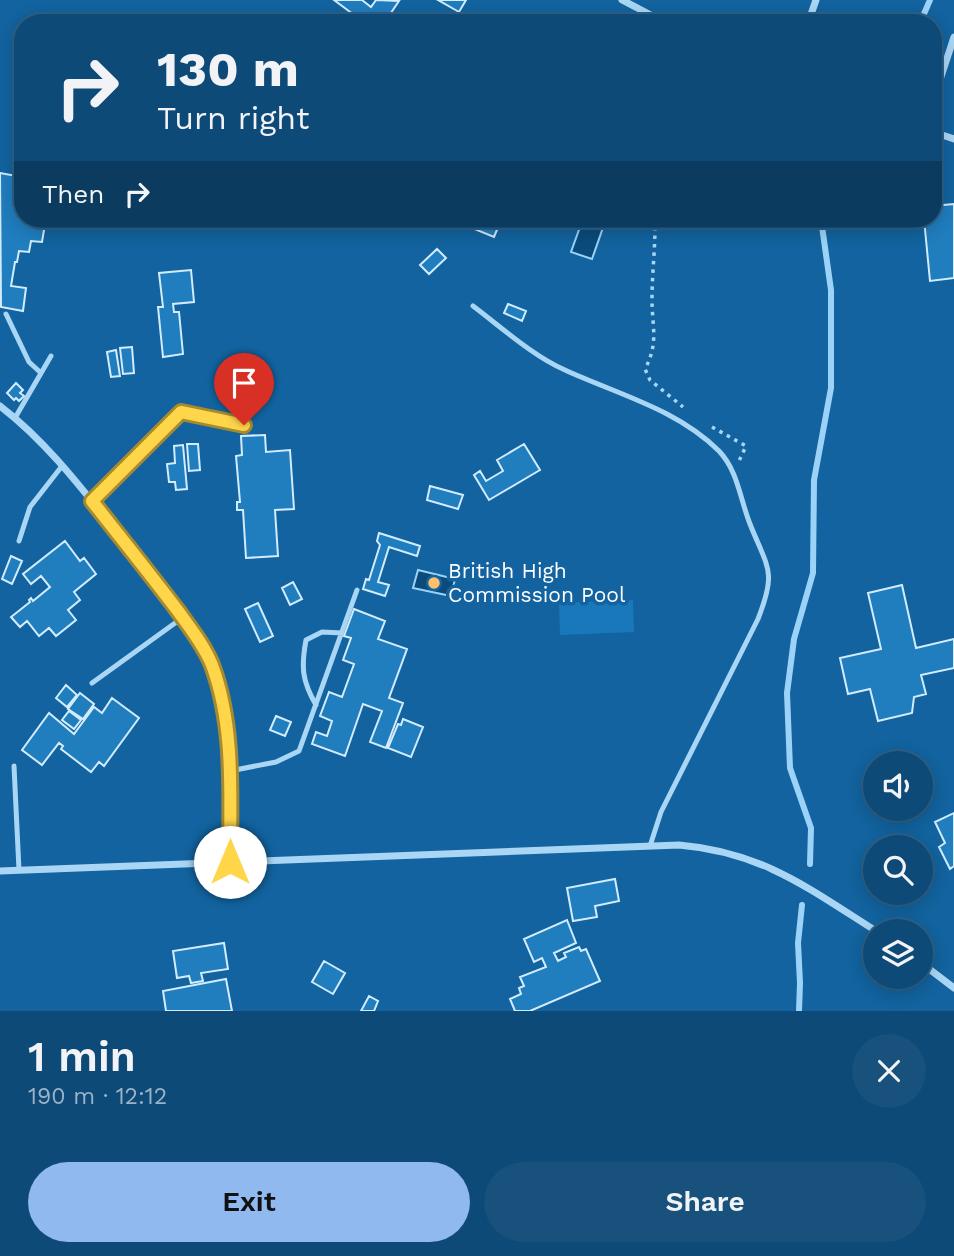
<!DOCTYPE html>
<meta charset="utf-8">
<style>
:root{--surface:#0e4a77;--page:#17517c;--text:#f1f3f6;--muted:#9bb3c6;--line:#2e6289;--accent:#90b9f0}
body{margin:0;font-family:"Work Sans",sans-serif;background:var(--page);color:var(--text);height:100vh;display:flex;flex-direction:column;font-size:26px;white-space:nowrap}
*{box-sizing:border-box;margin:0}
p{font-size:23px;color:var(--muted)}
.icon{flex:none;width:38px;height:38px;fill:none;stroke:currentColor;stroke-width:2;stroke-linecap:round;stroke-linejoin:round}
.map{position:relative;height:1011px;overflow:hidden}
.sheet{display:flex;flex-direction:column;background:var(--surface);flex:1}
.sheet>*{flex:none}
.guide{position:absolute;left:14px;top:14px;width:928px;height:214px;border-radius:28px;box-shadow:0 4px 18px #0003,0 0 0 2px var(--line);background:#0e4a77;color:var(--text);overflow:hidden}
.fabs{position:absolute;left:863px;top:751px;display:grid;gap:14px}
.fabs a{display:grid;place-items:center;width:70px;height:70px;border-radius:50%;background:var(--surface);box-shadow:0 4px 18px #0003,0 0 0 2px var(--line);font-size:35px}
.pin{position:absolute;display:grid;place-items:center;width:60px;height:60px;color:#fff;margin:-72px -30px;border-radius:50% 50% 50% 0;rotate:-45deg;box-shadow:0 0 7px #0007}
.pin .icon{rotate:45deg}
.me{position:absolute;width:77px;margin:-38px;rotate:0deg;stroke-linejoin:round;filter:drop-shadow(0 0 5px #0008)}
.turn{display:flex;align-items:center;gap:24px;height:147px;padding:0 28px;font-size:32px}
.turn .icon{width:91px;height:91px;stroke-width:2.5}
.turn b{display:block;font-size:49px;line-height:60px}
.then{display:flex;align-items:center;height:66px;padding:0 28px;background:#0003;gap:14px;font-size:26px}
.round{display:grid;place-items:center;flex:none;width:74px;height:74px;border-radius:37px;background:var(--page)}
.headline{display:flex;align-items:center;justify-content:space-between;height:119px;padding:0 28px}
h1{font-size:42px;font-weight:600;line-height:52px}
.button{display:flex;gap:14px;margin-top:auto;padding:14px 28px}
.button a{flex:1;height:80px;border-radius:42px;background:var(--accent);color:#111;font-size:28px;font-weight:600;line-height:80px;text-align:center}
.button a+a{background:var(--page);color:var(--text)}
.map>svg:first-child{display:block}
.green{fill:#1978ba}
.water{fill:#0b4b7b;stroke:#9bd3f8;stroke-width:2}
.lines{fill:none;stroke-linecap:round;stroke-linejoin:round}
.stream{stroke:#9bd3f8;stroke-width:6}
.building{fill:#207dbe;stroke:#d2ecfe;stroke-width:2}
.path{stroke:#a9d6f5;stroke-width:3.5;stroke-dasharray:3.5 5;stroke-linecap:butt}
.service{stroke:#a9d6f5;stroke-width:5}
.minor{stroke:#a9d6f5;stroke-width:7}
.route-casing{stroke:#a68a30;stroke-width:18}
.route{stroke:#ffd54a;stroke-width:12}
.poi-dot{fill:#ffc06d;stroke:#12639f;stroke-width:2.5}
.labels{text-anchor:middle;stroke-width:7;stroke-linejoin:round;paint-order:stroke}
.poi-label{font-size:21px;fill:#fff;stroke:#12639f;text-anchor:start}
</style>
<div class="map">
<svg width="954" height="1011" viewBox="0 0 954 1011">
<rect width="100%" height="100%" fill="#12639f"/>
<path class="green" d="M633 600 634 632 560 635 559 603Z"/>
<path class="water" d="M573 219H606L592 259 571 252 580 227 572 223Z
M418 570 455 579 451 596 413 588Z"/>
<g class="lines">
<path class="stream" d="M920 23 930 0
M810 864 811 828 790 768 787 693 794 639 813 573 814 480 831 388V290L821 219
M799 1011 800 983 798 943 802 905"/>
</g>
<path class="building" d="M334 0H362L371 7 376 0 399 1 384 23H365Z
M438 0H466L459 12Z
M0 173 22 177 20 189H23L21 207H23V219H35L34 222 45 224 42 242 31 241 29 252 19 251 17 262H15L11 286 26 288 23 311 1 307Z
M954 204V278L930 281 924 219H933V206Z
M481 219 499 225 494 237 472 228 474 223 479 225Z
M437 249 446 258 429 274 420 265Z
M191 270 194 302 173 304 174 312H179L183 354 163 357 158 307H163L159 273Z
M508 304 526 311 522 321 504 313Z
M132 347 134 373 123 374 120 348Z
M116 350 120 376 111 377 107 352Z
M16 383 23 390 20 393 24 396 19 401 16 398 14 400 7 393Z
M265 435 266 452 290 450 294 509 275 510 278 556 246 558 243 510H237V502H240L236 456 242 455 241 436Z
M187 444H198L200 470 189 471Z
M524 444 540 470 489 500 474 475 480 471 486 481 503 471 497 460Z
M183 445 187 489 176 490 175 482H169L167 464 175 463 174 446Z
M430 486 463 495 458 509 427 500Z
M379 533 420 546 417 556 389 547 378 582 389 585 385 596 363 589 366 579 369 580 380 545 377 541Z
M65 541 80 561 84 558 96 574 74 592 80 600 68 610 76 620 56 636 49 628 39 636 27 621 20 627 11 617 30 602 29 600 31 598 33 601 50 587 41 576 31 584 23 574Z
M11 556 22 561 12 584 2 579Z
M293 582 302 599 290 605 282 588Z
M902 585 916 648 954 639V669V668L921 675 926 694 914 697 912 713 878 721 870 689 848 694 840 658 881 649 868 593Z
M258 603 273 636 260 642 245 609Z
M354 609 385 621 378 639 407 649 389 698 403 703 386 748 370 742 382 711 363 704 345 756 312 744 316 732 327 736 332 721 320 716 329 692 342 697 354 664 343 660 351 638 344 636Z
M66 685 77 695 67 707 56 698Z
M80 693 94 704 83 719 68 709Z
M112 698 139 718 104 766 99 762 91 772 61 749 63 746 59 743 42 765 22 750 49 713 74 734 94 707 102 713Z
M69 711 81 720 74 729 62 720Z
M276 716 291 722 285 736 270 730Z
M403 719 423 727 411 757 388 748 398 724 401 725Z
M954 813V866L950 869 939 847 945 843 935 822Z
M615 879 619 901 595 906 597 917 573 921 567 888Z
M567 920 576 943 554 953 558 961 566 957 564 953 579 947 581 951 586 949 600 981 530 1011H515L510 999 521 994 519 988 524 986 520 977 546 967 542 958 534 962 524 939Z
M224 943 228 969 201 973 203 981 191 983 189 976 177 978 173 951Z
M324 961 345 973 333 994 312 982Z
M226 979 232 1011H166L163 991Z
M369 996 378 1001 374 1011H361Z"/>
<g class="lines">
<path class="path" d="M658 219 655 226C655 251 652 275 652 299 652 327 659 343 645 369L650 380 683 407
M712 427 746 446 739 461"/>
<path class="service" d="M473 306C501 327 533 356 565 370 617 394 677 409 719 451 738 471 740 499 750 524 768 569 777 571 758 619L661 812 650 846
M6 314 29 362 41 373
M15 418 51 356
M92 501 181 412 244 425
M19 541 30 507 62 466
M92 683 182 618
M316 705C302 681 301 667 306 640L322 632 342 633
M14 766 19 870
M230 771 276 762 299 751 357 590"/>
<path class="minor" d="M622 0 666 23
M808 23 816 0
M933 101 954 37
M933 132 954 139
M0 406C46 441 83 490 119 535 156 581 209 639 222 696 233 750 230 807 230 861
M0 871 679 845C762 852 808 888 876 931
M920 962 954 988"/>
</g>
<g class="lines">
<g class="route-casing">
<path id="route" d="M230 862C230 797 235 727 212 665 204 645 190 628 178 611 150 574 121 538 92 501L181 412 244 425"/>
</g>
<use href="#route" class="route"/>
</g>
<circle class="poi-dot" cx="434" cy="583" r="7"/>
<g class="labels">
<g class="poi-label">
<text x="448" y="578">British High<tspan x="448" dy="24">Commission Pool</tspan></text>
</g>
</g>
</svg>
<div class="fabs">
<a><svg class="icon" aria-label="sound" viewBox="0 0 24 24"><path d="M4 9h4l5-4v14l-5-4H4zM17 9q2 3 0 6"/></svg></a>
<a><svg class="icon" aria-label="search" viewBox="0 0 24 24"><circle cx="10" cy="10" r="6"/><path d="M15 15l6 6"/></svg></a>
<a><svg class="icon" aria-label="layers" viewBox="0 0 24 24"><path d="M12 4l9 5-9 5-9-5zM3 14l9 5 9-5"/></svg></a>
</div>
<div class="pin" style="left:244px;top:425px;background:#d93025"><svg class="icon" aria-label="arrive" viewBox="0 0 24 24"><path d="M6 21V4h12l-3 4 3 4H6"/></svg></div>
<svg class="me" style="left:230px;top:862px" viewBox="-20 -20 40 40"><circle r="19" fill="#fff"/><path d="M0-13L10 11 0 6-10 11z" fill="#ffd54a"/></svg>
<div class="guide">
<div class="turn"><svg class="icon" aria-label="right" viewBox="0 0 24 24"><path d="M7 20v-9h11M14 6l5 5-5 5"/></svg><div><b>130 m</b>Turn right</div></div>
<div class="then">Then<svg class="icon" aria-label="right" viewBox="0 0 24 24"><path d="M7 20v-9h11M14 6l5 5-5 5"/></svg></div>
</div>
</div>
<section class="sheet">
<div class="headline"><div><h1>1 min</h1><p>190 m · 12:12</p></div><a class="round"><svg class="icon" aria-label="close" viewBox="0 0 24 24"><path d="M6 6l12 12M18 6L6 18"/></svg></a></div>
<div class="button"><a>Exit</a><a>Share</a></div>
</section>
